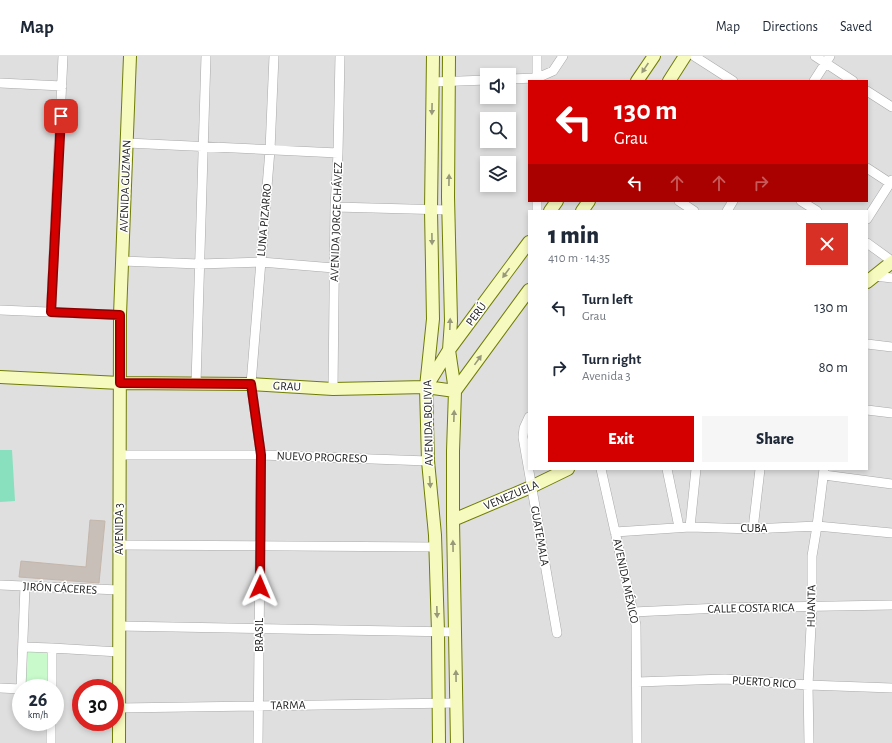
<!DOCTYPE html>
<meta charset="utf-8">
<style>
:root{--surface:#fff;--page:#f6f6f7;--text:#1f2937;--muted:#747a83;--line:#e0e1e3;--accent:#d40000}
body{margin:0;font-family:"Alegreya Sans",sans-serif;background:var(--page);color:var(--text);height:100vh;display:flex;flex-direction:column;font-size:15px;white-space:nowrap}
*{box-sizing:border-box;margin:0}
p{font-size:13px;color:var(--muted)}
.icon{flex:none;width:22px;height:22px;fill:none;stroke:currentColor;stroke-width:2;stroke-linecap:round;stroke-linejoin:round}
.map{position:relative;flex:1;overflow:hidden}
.side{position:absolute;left:528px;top:154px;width:340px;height:260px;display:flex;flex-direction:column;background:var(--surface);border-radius:0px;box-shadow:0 2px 6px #0003}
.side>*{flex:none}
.guide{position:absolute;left:528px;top:24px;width:340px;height:122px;border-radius:0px;box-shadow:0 2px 6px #0003;background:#d40000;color:#fff;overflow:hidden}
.controls{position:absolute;left:480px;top:12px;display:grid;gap:8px}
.controls a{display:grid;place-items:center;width:36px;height:36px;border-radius:0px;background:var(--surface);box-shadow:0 2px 6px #0003;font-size:20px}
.speed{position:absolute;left:12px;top:623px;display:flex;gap:8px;font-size:20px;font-weight:700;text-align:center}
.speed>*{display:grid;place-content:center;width:52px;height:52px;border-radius:50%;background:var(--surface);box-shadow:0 2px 6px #0003;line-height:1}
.speed small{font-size:10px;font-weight:400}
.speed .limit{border:6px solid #d22;background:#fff;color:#111}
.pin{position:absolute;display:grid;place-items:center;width:34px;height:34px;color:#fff;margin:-17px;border-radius:8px;box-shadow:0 2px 6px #0006}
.me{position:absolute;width:44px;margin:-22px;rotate:1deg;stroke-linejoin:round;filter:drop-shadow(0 0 3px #0008)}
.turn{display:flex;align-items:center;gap:14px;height:84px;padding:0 20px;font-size:18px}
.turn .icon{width:52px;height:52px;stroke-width:2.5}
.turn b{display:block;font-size:28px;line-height:34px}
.lanes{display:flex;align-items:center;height:38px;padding:0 20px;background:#0003;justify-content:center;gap:20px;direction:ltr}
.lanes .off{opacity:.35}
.round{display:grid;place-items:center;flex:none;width:42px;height:42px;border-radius:0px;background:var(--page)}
.summary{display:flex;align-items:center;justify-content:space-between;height:68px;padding:0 20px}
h1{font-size:24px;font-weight:800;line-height:30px}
.primary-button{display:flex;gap:8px;margin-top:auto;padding:8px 20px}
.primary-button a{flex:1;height:46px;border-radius:0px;background:var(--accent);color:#fff;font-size:16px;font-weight:800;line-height:46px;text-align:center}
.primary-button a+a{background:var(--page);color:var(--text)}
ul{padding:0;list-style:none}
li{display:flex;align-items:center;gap:12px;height:60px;padding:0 20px}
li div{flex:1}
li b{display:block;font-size:15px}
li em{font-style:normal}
header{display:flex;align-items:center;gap:24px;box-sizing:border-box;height:56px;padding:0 20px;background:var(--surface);border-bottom:1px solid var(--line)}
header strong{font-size:19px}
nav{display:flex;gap:22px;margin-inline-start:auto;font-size:14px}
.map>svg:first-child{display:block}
.residential{fill:#e0dfdf;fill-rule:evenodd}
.park{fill:#c8facc}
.pitch{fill:#88e0be}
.building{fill:#c7bfb8;stroke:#c4b6ab}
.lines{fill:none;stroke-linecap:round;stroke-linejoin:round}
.street-casing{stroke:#a9a9a9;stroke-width:10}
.secondary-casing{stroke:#707d05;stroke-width:14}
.street{stroke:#fff;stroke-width:9}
.secondary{stroke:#f7fabf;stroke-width:12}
.oneway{fill:#979978}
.route-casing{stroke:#8a0000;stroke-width:10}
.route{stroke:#d40000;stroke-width:7}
.labels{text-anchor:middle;stroke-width:3;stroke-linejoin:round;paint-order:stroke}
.street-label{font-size:12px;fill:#222;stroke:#fff}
</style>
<header>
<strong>Map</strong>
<nav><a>Map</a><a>Directions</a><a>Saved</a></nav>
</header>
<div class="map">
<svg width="892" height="687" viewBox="0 0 892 687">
<rect width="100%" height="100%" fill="#f2efe9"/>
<path class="residential" d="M0 0H892V687H0ZM487 19H509V41H487ZM529 25H867V145H529ZM487 63H509V85H487ZM487 107H509V129H487ZM529 155H867V413H529ZM21 632H55V666H21ZM81 632H115V666H81Z"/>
<path class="park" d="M25 592 48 593 47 628H25Z"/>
<path class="pitch" d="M0 394H12L15 445 0 446Z"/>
<path class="building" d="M90 464 105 465 99 527 19 521 21 505 86 511Z"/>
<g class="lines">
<g class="street-casing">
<path id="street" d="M694 0 733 25
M815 0 853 25
M509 23 537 22 553 15 563 0
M537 25V0
M814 25 830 0
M433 26 487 24
M0 27 62 30
M867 35 892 51
M127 87 338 97
M867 112 890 127
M679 145 694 155
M801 145 817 155
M335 151 448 154
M537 155V145
M727 155 733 145
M867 163 892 124
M867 187 892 205
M122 205 199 208 261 206 334 212
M875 220 892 222
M0 254 120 259
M51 256 63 0
M867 288 892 291
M196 327 206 0
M333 333 335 151 338 97 340 0
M867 354 892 357
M529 361 524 372 523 381 557 577
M120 399H261L428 405
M601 413 636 569 637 687
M667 413 679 471
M824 419 892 428
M690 471 696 413
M753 473 760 413
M615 476 690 471 753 473 817 470 892 477
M119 489 435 491
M0 529 119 534
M633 556 720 552 892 549
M119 570 455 576
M23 591 52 592 119 596
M637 626 725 623 808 629 892 632
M0 632 21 633
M52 632V592
M21 633 25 530
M119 652 456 647
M51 687V666
M258 687 261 399 251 328 270 94 274 0
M809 687 808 629 812 551V500L817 470 824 413"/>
</g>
<g class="secondary-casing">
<path id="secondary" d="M433 0 431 154 433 263 426 331 428 405 435 479 438 576 439 687
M449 0 448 141 451 265 449 294 455 335 453 395V464L457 687
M637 25 654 0
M669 25 685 0
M550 155 557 145
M582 155 589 145
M867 226 892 206
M0 321 120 327 251 328 333 333 426 331 455 335
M428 328 449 294 529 186
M455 335 529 234
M453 464 531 431 568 413
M119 687 120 259 130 0"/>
</g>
<use href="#street" class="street"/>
<use href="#secondary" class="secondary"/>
</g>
<defs><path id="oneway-solid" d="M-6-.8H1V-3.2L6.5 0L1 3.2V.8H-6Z"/></defs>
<g class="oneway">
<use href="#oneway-solid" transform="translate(645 12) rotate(124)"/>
<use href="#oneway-solid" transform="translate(432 53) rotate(91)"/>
<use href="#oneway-solid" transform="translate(449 124) rotate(-89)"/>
<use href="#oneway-solid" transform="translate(432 183) rotate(89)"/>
<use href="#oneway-solid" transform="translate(506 217) rotate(126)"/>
<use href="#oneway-solid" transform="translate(450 268) rotate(-88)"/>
<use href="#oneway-solid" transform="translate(478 304) rotate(-54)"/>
<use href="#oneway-solid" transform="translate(454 360) rotate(-88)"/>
<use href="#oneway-solid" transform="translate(430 426) rotate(85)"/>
<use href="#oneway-solid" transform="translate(453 490) rotate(-91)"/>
<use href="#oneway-solid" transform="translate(437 556) rotate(88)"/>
<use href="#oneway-solid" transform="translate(456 620) rotate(-91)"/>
</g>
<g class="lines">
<g class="route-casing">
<path id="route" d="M61 60 51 256 120 259V327L251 328 261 399 260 531"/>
</g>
<use href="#route" class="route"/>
</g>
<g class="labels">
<g class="street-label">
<text transform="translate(125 130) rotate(-88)" y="4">AVENIDA GUZMAN</text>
<text transform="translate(264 164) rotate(-85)" y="4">LUNA PIZARRO</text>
<text transform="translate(336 166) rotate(-88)" y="4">AVENIDA JORGE CHÁVEZ</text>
<text transform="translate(476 258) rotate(-54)" y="4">PERÚ</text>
<text transform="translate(287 330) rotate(3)" y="4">GRAU</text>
<text transform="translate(428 367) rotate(-91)" y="4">AVENIDA BOLIVIA</text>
<text transform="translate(322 401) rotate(2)" y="4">NUEVO PROGRESO</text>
<text transform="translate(511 439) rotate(-23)" y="4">VENEZUELA</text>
<text x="754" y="476">CUBA</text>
<text transform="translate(119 473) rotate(-90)" y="4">AVENIDA 3</text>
<text transform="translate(540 480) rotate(80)" y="4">GUATEMALA</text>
<text transform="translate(626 525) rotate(78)" y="4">AVENIDA MÉXICO</text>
<text transform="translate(60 532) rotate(3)" y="4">JIRÓN CÁCERES</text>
<text transform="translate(811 550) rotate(-89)" y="4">HUANTA</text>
<text transform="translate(751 552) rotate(-1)" y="4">CALLE COSTA RICA</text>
<text transform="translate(259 579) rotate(-90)" y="4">BRASIL</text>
<text transform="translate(764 626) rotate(4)" y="4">PUERTO RICO</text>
<text transform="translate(288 649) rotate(-1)" y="4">TARMA</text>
</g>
</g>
</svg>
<div class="controls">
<a><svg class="icon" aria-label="sound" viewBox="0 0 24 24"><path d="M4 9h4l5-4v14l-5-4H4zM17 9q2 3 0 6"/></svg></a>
<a><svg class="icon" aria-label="search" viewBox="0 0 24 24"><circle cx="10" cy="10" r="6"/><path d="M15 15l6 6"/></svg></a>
<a><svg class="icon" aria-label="layers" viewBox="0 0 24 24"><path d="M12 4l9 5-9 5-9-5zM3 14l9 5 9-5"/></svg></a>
</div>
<div class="speed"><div>26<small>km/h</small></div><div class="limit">30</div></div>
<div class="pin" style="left:61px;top:60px;background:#d93025"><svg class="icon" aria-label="arrive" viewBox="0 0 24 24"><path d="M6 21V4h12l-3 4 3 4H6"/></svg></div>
<svg class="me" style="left:260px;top:531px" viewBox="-20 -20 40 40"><path d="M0-17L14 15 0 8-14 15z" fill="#d40000" stroke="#fff" stroke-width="4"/></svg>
<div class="guide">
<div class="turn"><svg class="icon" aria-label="left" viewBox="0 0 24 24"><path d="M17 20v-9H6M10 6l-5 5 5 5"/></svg><div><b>130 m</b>Grau</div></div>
<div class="lanes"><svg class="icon" aria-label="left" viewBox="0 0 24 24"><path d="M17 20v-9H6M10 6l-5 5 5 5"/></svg><svg class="icon off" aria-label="ahead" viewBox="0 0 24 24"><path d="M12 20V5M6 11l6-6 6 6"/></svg><svg class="icon off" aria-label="ahead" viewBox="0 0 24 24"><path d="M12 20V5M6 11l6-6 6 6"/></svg><svg class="icon off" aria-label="right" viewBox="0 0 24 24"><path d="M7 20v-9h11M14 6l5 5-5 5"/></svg></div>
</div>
<section class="side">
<div class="summary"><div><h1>1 min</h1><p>410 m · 14:35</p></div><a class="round" style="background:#d93025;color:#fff"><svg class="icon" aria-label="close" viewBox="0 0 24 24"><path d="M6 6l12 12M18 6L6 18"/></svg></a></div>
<ul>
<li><svg class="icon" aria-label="left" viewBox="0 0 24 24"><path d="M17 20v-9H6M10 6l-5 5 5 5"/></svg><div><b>Turn left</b><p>Grau</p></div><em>130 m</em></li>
<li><svg class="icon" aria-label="right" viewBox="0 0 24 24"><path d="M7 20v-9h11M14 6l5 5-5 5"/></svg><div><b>Turn right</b><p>Avenida 3</p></div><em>80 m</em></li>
</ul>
<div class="primary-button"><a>Exit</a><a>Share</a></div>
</section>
</div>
